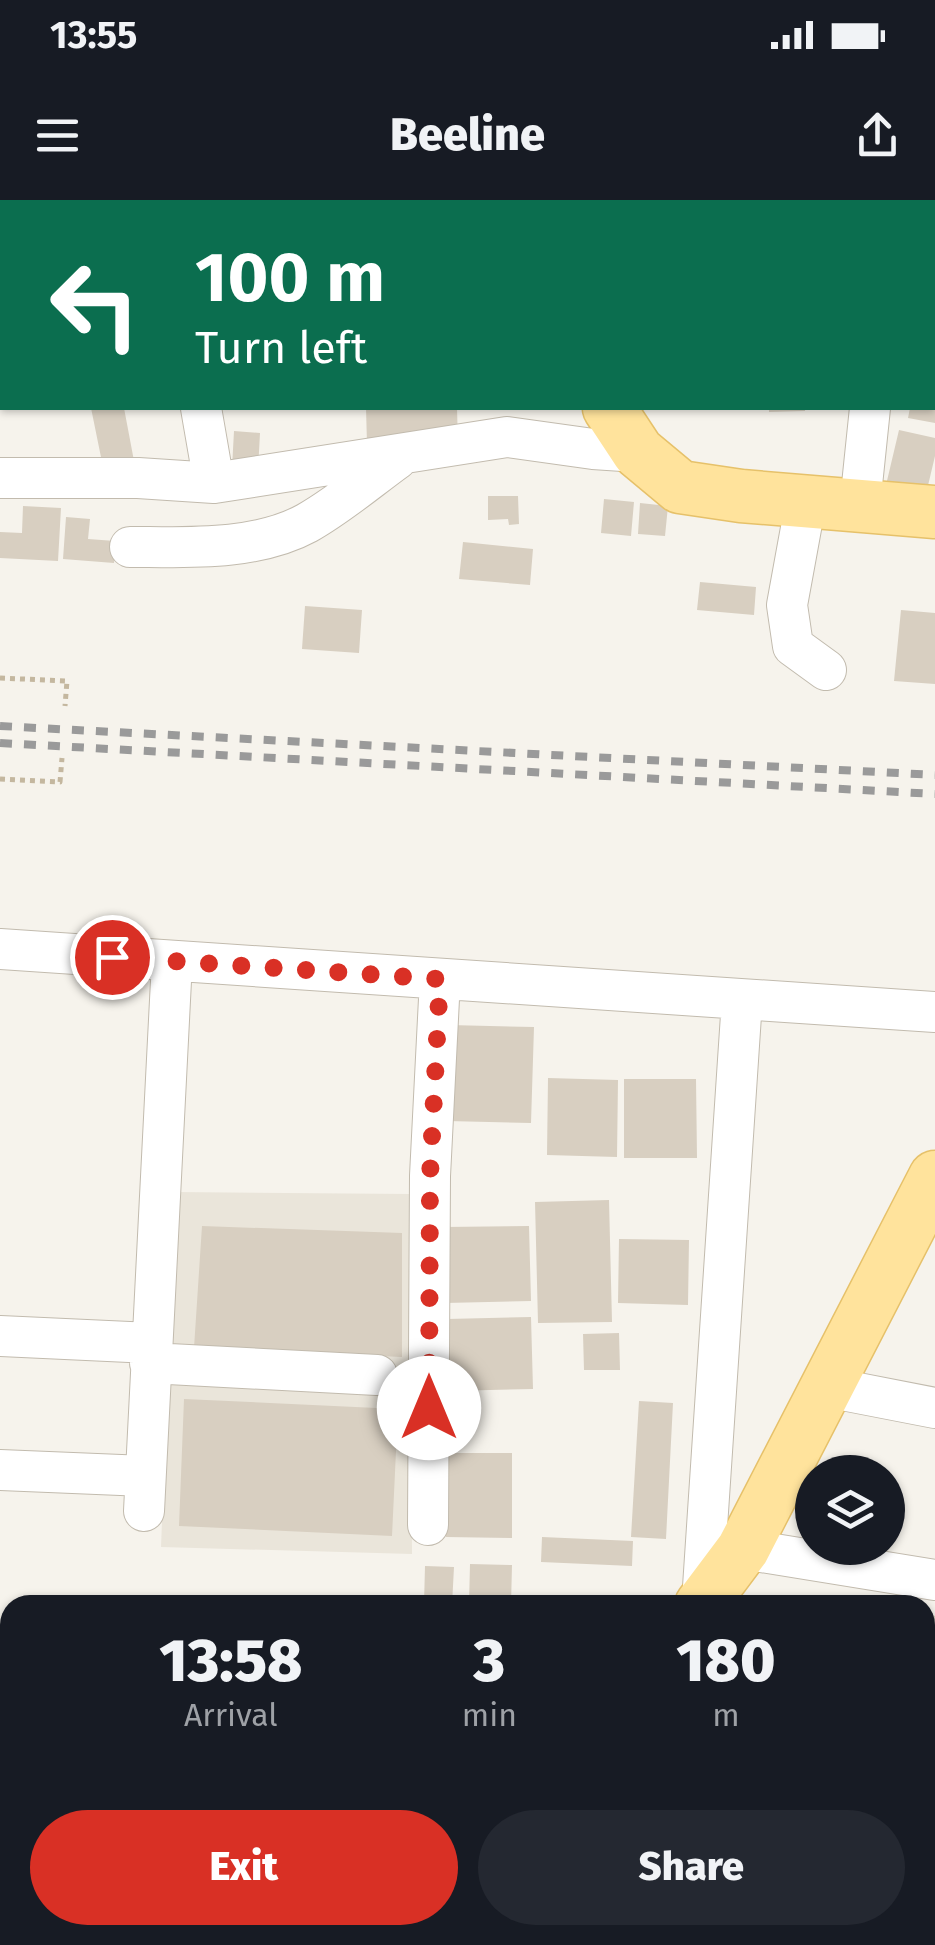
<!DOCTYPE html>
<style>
:root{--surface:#171b24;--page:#242831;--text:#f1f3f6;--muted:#9ea1a6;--accent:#d93025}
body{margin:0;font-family:"Fira Sans",sans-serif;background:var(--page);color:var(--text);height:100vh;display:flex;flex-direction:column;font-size:38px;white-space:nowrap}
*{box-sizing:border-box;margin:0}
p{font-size:32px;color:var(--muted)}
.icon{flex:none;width:55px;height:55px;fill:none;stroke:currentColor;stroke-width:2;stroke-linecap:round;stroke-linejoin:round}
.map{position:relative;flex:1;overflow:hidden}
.drawer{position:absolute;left:0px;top:1395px;width:935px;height:350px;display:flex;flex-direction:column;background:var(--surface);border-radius:30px 30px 0 0;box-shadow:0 2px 8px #0004}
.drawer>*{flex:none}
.guide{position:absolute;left:0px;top:0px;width:935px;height:210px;box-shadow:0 2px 8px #0004;background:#0b6e4f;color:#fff;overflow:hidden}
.fabs{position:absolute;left:795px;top:1255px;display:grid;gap:20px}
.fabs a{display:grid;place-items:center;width:110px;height:110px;border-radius:50%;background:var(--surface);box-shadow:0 2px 8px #0004;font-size:50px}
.pin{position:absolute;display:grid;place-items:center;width:85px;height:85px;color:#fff;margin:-42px;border:5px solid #fff;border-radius:50%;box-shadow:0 2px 10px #0007}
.me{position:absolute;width:110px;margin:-55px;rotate:0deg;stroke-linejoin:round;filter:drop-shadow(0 0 8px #0008)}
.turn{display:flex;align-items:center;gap:35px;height:210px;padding:0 30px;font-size:45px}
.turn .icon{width:130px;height:130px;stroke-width:2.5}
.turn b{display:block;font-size:70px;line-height:85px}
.eta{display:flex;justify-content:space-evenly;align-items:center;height:170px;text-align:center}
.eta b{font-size:60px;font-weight:800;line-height:70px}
.primary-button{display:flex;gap:20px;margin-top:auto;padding:20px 30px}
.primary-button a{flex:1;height:115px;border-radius:60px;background:var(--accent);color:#fff;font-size:40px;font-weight:800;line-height:115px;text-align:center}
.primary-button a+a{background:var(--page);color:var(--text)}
.status{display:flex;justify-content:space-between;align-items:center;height:70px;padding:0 50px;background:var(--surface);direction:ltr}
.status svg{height:28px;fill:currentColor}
header{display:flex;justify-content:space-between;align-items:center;height:130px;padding:0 30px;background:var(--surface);font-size:45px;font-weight:800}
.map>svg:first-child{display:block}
.residential{fill:#eae5da}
.building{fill:#d8cfc1}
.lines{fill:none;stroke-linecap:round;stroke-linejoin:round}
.minor-casing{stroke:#c2bbae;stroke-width:42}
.major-casing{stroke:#e6c16a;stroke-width:55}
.path{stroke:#c4b79f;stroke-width:5;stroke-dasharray:5 5;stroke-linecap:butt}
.minor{stroke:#fff;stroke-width:40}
.major{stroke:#ffe39c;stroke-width:52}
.rail{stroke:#9a9a9a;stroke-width:8;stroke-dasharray:12 12;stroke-linecap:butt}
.route{stroke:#d93025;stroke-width:18;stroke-dasharray:0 32.4}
</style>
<div class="status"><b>13:55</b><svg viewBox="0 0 49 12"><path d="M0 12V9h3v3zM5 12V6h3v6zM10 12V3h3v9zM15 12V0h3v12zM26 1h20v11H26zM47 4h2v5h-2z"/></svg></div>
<header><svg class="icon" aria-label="menu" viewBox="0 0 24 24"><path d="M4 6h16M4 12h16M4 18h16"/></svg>Beeline<svg class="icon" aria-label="share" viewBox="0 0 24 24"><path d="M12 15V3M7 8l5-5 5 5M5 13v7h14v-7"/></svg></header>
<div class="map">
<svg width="935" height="1745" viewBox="0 0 935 1745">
<rect width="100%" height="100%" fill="#f6f3ec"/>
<path class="residential" d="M175 992 411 994 412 1354 161 1347Z"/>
<path class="building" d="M91 208H124L134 261 103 267Z
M366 208H457L458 243 367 244Z
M769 208H805V211L769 212Z
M910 208H935V223L908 218Z
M899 230 935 238V256L926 294 886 285Z
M234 231 260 233 258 270 232 268Z
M488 296H518L519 324 509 325 508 319 488 320Z
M604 299 634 302 631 336 601 333Z
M640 303 668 306 665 336 638 334Z
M23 306 61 308 58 361 0 358V332L22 333Z
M66 317 90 319 88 339 115 341 114 363 63 359Z
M463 342 533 349 530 385 459 379Z
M700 382 756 387 754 415 697 410Z
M305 406 362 410 359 453 302 449Z
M901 410 935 413V484L894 481Z
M449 825 534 827 531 923 447 921Z
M548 878 618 880 617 957 547 955Z
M624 879H696L697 958H624Z
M609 1000 612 1122 538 1123 535 1002Z
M202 1026 402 1033V1157L194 1148Z
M529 1026 531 1101 445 1103 444 1027Z
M619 1039 689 1040 688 1105 618 1103Z
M531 1117 533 1189 449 1191 447 1119Z
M619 1133 620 1170H584L583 1134Z
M184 1199 398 1209 392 1336 179 1326Z
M639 1201 673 1203 666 1339 631 1337Z
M446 1253H512V1338L446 1337Z
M542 1337 633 1341 632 1366 541 1362Z
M470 1364 512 1365 511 1405H469Z
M425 1366 454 1367 452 1405 424 1404Z
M929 1414 935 1416V1460L925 1458V1432Z
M925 1542 935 1543V1577L925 1576Z
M928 1641H935V1682L925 1680Z"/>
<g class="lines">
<g class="minor-casing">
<path id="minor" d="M158 0V2
M781 2V0
M886 2V0
M932 125H935
M201 208 214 283
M0 278H138L214 283 507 237 593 249 638 252
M806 301 787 405 793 446 826 470
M860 304 870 208
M130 347C186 347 256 351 307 323 339 305 368 280 397 259
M0 749 935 812
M0 1136 151 1143
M150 1163 377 1175
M827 1187 935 1208
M0 1270 145 1276
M144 1311 172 761
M428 1325 430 976 440 779
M743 1349 935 1380
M702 1402 742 800
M140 1745 141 1735
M655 1745 657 1735
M820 1745 821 1735"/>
</g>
<g class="major-casing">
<path id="major" d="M570 0 571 2
M609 208 638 252 680 287 741 296 935 312
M701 1405 743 1349 935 977
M460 1745 467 1735"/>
</g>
<path class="path" d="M0 478 67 481 65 506
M0 579 60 582 62 558"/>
<use href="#minor" class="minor"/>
<use href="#major" class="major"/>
<path class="rail" d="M0 526 935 575
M0 543 935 594"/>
</g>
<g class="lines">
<path class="route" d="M112 757 440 779 430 976 429 1208"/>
</g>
</svg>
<div class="fabs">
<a><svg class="icon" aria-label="layers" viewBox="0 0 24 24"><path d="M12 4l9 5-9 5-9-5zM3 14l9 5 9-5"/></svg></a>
</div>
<div class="pin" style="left:112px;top:757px;background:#d93025"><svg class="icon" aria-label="arrive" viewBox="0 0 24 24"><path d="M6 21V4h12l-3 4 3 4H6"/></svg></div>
<svg class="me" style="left:429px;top:1208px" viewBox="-20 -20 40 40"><circle r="19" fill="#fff"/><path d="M0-13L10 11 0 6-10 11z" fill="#d93025"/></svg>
<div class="guide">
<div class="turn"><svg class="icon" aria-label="left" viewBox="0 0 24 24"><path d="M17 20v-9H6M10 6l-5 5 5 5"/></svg><div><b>100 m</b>Turn left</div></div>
</div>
<section class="drawer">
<div class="eta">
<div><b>13:58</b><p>Arrival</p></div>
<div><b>3</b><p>min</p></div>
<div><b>180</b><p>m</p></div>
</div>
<div class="primary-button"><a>Exit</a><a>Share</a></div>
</section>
</div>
